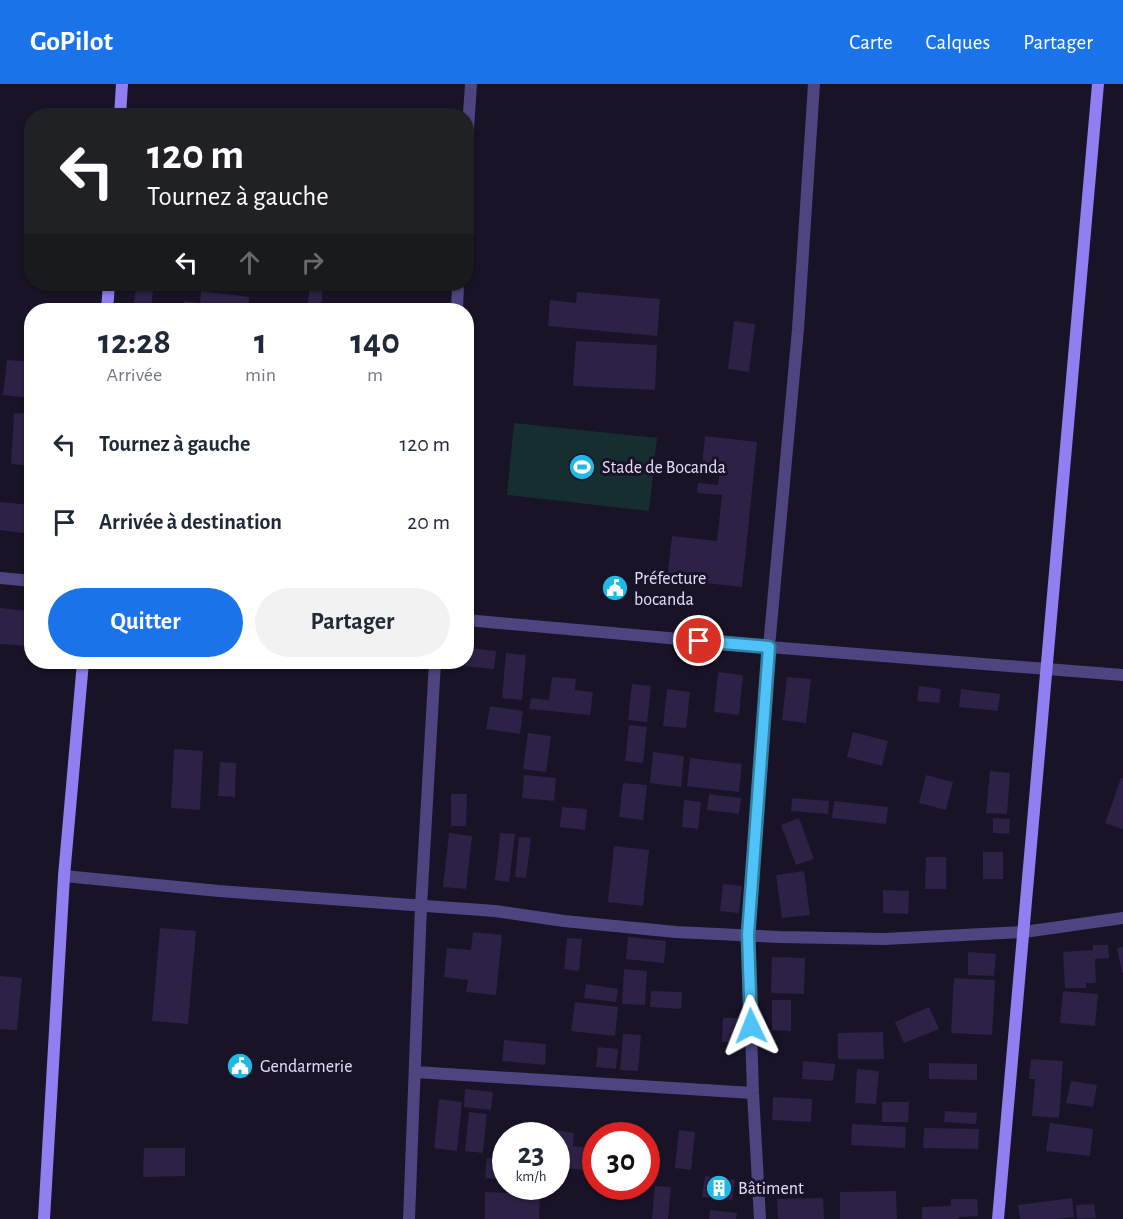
<!DOCTYPE html>
<html lang="fr">
<meta charset="utf-8">
<style>
:root{--surface:#fff;--page:#f2f2f3;--text:#1f2937;--muted:#747a83;--accent:#1a73e8}
body{margin:0;font-family:"Alegreya Sans",sans-serif;background:var(--page);color:var(--text);height:100vh;display:flex;flex-direction:column;font-size:22px;white-space:nowrap}
*{box-sizing:border-box;margin:0}
p{font-size:20px;color:var(--muted)}
.icon{flex:none;width:33px;height:33px;fill:none;stroke:currentColor;stroke-width:2;stroke-linecap:round;stroke-linejoin:round}
.map{position:relative;flex:1;overflow:hidden}
.drawer{position:absolute;left:24px;top:219px;width:450px;height:366px;display:flex;flex-direction:column;background:var(--surface);border-radius:24px;box-shadow:0 2px 4px #0004}
.drawer>*{flex:none}
.top-card{position:absolute;left:24px;top:24px;width:450px;height:183px;border-radius:24px;box-shadow:0 2px 4px #0004;background:#202124;color:#fff;overflow:hidden}
.speed{position:absolute;left:492px;top:1038px;display:flex;gap:12px;font-size:30px;font-weight:700;text-align:center}
.speed>*{display:grid;place-content:center;width:78px;height:78px;border-radius:50%;background:var(--surface);box-shadow:0 2px 4px #0004;line-height:1}
.speed small{font-size:15px;font-weight:400}
.speed .limit{border:9px solid #d22;background:#fff;color:#111}
.pin{position:absolute;display:grid;place-items:center;width:51px;height:51px;color:#fff;margin:-26px;border:3px solid #fff;border-radius:50%;box-shadow:0 2px 6px #0007}
.me{position:absolute;width:66px;margin:-33px;rotate:358deg;stroke-linejoin:round;filter:drop-shadow(0 0 4px #0008)}
.turn{display:flex;align-items:center;gap:21px;height:126px;padding:0 24px;font-size:27px}
.turn .icon{width:78px;height:78px;stroke-width:2.5}
.turn b{display:block;font-size:42px;line-height:51px}
.lanes{display:flex;align-items:center;height:57px;padding:0 24px;background:#0003;justify-content:center;gap:30px;direction:ltr}
.lanes .off{opacity:.35}
.eta{display:flex;justify-content:space-evenly;align-items:center;height:102px;text-align:center}
.eta b{font-size:36px;font-weight:700;line-height:42px}
.cta{display:flex;gap:12px;margin-top:auto;padding:12px 24px}
.cta a{flex:1;height:69px;border-radius:36px;background:var(--accent);color:#fff;font-size:24px;font-weight:700;line-height:69px;text-align:center}
.cta a+a{background:var(--page);color:var(--text)}
ul{padding:0;list-style:none}
li{display:flex;align-items:center;gap:18px;height:78px;padding:0 24px}
li div{flex:1}
li b{display:block;font-size:22px}
li em{font-style:normal}
header{display:flex;align-items:center;gap:36px;box-sizing:border-box;height:84px;padding:0 30px;background:var(--accent);color:#fff}
header strong{font-size:28px}
nav{display:flex;gap:33px;margin-inline-start:auto;font-size:21px}
.map>svg:first-child{display:block}
.green{fill:#172e30}
.building{fill:#2d2146}
.lines{fill:none;stroke-linecap:round;stroke-linejoin:round}
.street{stroke:#4d4480;stroke-width:12}
.secondary{stroke:#907ff0;stroke-width:12}
.route-casing{stroke:#337fa1;stroke-width:15}
.route{stroke:#4fc3f7;stroke-width:10}
.labels{text-anchor:middle;stroke-width:6;stroke-linejoin:round;paint-order:stroke}
.poi-label{font-size:18px;fill:#e4ddfb;stroke:#191327;text-anchor:start}
</style>
<header>
<strong>GoPilot</strong>
<nav><a>Carte</a><a>Calques</a><a>Partager</a></nav>
</header>
<div class="map">
<svg width="1123" height="1135" viewBox="0 0 1123 1135">
<rect width="100%" height="100%" fill="#191327"/>
<path class="green" d="M514 339 657 354 649 427 507 411Z"/>
<path class="building" d="M310 200H323L321 226H307Z
M136 203 153 205 151 226H133Z
M201 207 249 213 248 226H183L184 217 200 219Z
M577 208 660 215 657 252 548 242 550 216 576 219Z
M734 237 755 240 749 288 728 285Z
M576 257 657 261 655 306 573 302Z
M7 276 32 278V314L3 311Z
M14 329 32 330V382L11 380Z
M705 352 757 358 742 503 667 495 672 452 717 457 722 411 697 409 698 399 718 401 720 384 702 382Z
M0 418 32 421V450L0 446Z
M0 524 30 527 27 562 0 560Z
M466 564 496 567 494 585 454 581V578H466Z
M506 569 526 571 522 616 502 614Z
M179 578H205V585L179 583Z
M223 578H238V585L223 584Z
M718 588 743 591 739 631 714 628Z
M552 593 576 595 575 606 593 608 590 631 529 625 531 614 549 616Z
M787 593 811 595 806 639 782 636Z
M632 600 651 602 647 638 628 636Z
M919 602 941 605 939 619 917 617Z
M667 605 690 608 686 644 663 642Z
M961 605 1000 610 998 627 959 623Z
M490 622 523 627 520 650 486 645Z
M629 641 647 643 643 679 625 677Z
M853 648 888 657 882 682 847 673Z
M528 649 551 652 546 688 523 685Z
M174 665 203 667 200 726 171 724Z
M653 668 684 672 681 703 650 699Z
M690 674 742 680 739 708 687 702Z
M220 678 236 679 235 713 218 712Z
M990 687 1010 689 1007 730 986 729Z
M524 691 556 694 554 717 522 714Z
M926 691 953 698 946 726 919 719Z
M1121 694H1123V745L1105 739Z
M623 699 647 701 643 736 619 733Z
M451 710H467L466 742H451Z
M709 710 741 714 739 730 707 726Z
M792 714 829 717 828 730 791 727Z
M684 716 701 718 698 745 682 743Z
M834 717 888 723 886 740 832 734Z
M562 723 587 725 585 746 560 743Z
M799 734 814 775 796 781 781 741Z
M993 734 1010 735 1009 750 993 749Z
M449 749 472 752 466 805 443 803Z
M500 749 515 750 509 798 495 796Z
M519 753 531 754 526 794 515 793Z
M614 762 649 766 643 822 608 818Z
M983 768H1003V795H983Z
M926 773H946V805H925Z
M804 787 810 831 782 834 776 791Z
M723 800 742 802 739 829 720 827Z
M883 806 909 807 908 830 883 829Z
M160 844 196 847 188 940 152 937Z
M473 848 502 851 496 911 466 908 468 896 444 893 447 864 471 866Z
M628 853 666 857 664 879 626 875Z
M567 854 582 855 579 887 564 885Z
M1093 861H1108L1109 874 1095 875 1096 899H1086V904H1065L1063 868 1093 866Z
M1123 863V889H1122L1117 864Z
M968 868 996 870 994 892 968 891Z
M772 873 805 874 804 910 771 909Z
M624 885 647 887 645 921 622 920Z
M0 892 22 894 17 946 0 945Z
M954 894 995 896 992 951 951 949Z
M586 900 618 905 616 918 584 914Z
M651 907 682 908 681 925 650 923Z
M1063 907 1098 910 1095 942 1060 939Z
M772 916H791V947L772 946Z
M575 918 618 923 615 952 571 947Z
M929 923 939 945 904 959 895 938Z
M723 934H739L738 958H722Z
M883 948 884 975H838V949Z
M623 950 641 951 638 987 620 986Z
M504 956 546 960 545 981 502 977Z
M598 963 618 965 616 985 596 983Z
M1031 975 1063 977 1059 1034 1032 1032 1035 995H1029Z
M803 977 835 980 833 997 802 995Z
M929 979 977 980V996L929 995Z
M857 985 879 987 876 1020 855 1019Z
M1071 997 1097 1001 1093 1023 1066 1019Z
M465 1005 493 1008 491 1026 464 1023Z
M773 1013 812 1015 811 1038 772 1036Z
M439 1015 462 1018 457 1067 434 1064Z
M882 1018H909L908 1038H882Z
M945 1027 977 1029 976 1040 944 1038Z
M469 1028 487 1030 483 1069 465 1067Z
M1050 1039 1093 1045 1090 1072 1046 1067Z
M852 1040 906 1043 905 1064 851 1061Z
M924 1044 979 1045 978 1065 923 1064Z
M556 1046 574 1049 573 1062 593 1064 594 1058H596V1087L556 1083Z
M679 1046 695 1048 691 1086 675 1084Z
M144 1064H185V1092L143 1093Z
M487 1074 506 1076V1096L485 1094Z
M705 1092 735 1096 732 1116 702 1113Z
M655 1102 671 1103 668 1135H652Z
M896 1107 897 1135H840V1108Z
M485 1108 540 1110 539 1135H485Z
M823 1114 824 1135H778L777 1115Z
M1072 1114 1074 1133 1058 1135H1020L1018 1121Z
M951 1115H977L978 1132 958 1133V1135H922V1123L951 1122Z
M1094 1120 1096 1134 1077 1135 1076 1121Z
M710 1126 737 1129 736 1135H709Z"/>
<g class="lines">
<path class="street" d="M466 74 471 0
M457 226 458 200
M0 494 32 497
M466 536 769 563 1123 591
M64 792 219 807 495 827 564 837 676 848 779 853 884 855 1024 848 1123 834
M415 988 753 1009
M409 1135 421 822 435 578
M760 1135 753 1009 748 851 769 563 798 245 814 0"/>
<path class="secondary" d="M120 32 122 0
M107 226 109 200
M44 1135 64 792 83 578
M998 1135 1098 0"/>
</g>
<g class="lines">
<g class="route-casing">
<path id="route" d="M699 557 769 563 748 851 751 942"/>
</g>
<use href="#route" class="route"/>
</g>
<defs>
<g id="stadium-disc" transform="scale(1.35)"><circle r="9.5" fill="#20b8e4" stroke="#191327"/><path d="M0-5a6.5 5 0 1 0 0 10a6.5 5 0 1 0 0-10ZM-3.5-1.8h7v3.6h-7Z" fill="#fff"/></g>
<g id="civic-disc" transform="scale(1.35)"><circle r="9.5" fill="#20b8e4" stroke="#191327"/><path d="M-.6-6.5H3V-4.5H.6V-3L4-1V1h2V6H-6V1h2V-1L-.6-3ZM-1.2 2.5V6h2.4V2.5Z" fill="#fff"/></g>
<g id="building-disc" transform="scale(1.35)"><circle r="9.5" fill="#20b8e4" stroke="#191327"/><path d="M-4-6H4V6H1V3H-1V6H-4ZM-2.5-4.3h1.7v1.8h-1.7ZM.8-4.3h1.7v1.8H.8ZM-2.5-1h1.7V.8h-1.7ZM.8-1h1.7V.8H.8Z" fill="#fff"/></g>
</defs>
<g fill-rule="evenodd">
<use href="#stadium-disc" x="582" y="383"/>
<use href="#civic-disc" x="615" y="504"/>
<use href="#civic-disc" x="240" y="982"/>
<use href="#building-disc" x="719" y="1104"/>
</g>
<g class="labels">
<g class="poi-label">
<text x="602" y="389">Stade de Bocanda</text>
<text x="634" y="500">Préfecture<tspan x="634" dy="21">bocanda</tspan></text>
<text x="260" y="988">Gendarmerie</text>
<text x="738" y="1110">Bâtiment</text>
</g>
</g>
</svg>
<div class="speed"><div>23<small>km/h</small></div><div class="limit">30</div></div>
<div class="pin" style="left:699px;top:557px;background:#d93025"><svg class="icon" aria-label="arrive" viewBox="0 0 24 24"><path d="M6 21V4h12l-3 4 3 4H6"/></svg></div>
<svg class="me" style="left:751px;top:942px" viewBox="-20 -20 40 40"><path d="M0-17L14 15 0 8-14 15z" fill="#4fc3f7" stroke="#fff" stroke-width="4"/></svg>
<div class="top-card">
<div class="turn"><svg class="icon" aria-label="left" viewBox="0 0 24 24"><path d="M17 20v-9H6M10 6l-5 5 5 5"/></svg><div><b>120 m</b>Tournez à gauche</div></div>
<div class="lanes"><svg class="icon" aria-label="left" viewBox="0 0 24 24"><path d="M17 20v-9H6M10 6l-5 5 5 5"/></svg><svg class="icon off" aria-label="ahead" viewBox="0 0 24 24"><path d="M12 20V5M6 11l6-6 6 6"/></svg><svg class="icon off" aria-label="right" viewBox="0 0 24 24"><path d="M7 20v-9h11M14 6l5 5-5 5"/></svg></div>
</div>
<section class="drawer">
<div class="eta">
<div><b>12:28</b><p>Arrivée</p></div>
<div><b>1</b><p>min</p></div>
<div><b>140</b><p>m</p></div>
</div>
<ul>
<li><svg class="icon" aria-label="left" viewBox="0 0 24 24"><path d="M17 20v-9H6M10 6l-5 5 5 5"/></svg><div><b>Tournez à gauche</b></div><em>120 m</em></li>
<li><svg class="icon" aria-label="arrive" viewBox="0 0 24 24"><path d="M6 21V4h12l-3 4 3 4H6"/></svg><div><b>Arrivée à destination</b></div><em>20 m</em></li>
</ul>
<div class="cta"><a>Quitter</a><a>Partager</a></div>
</section>
</div>
